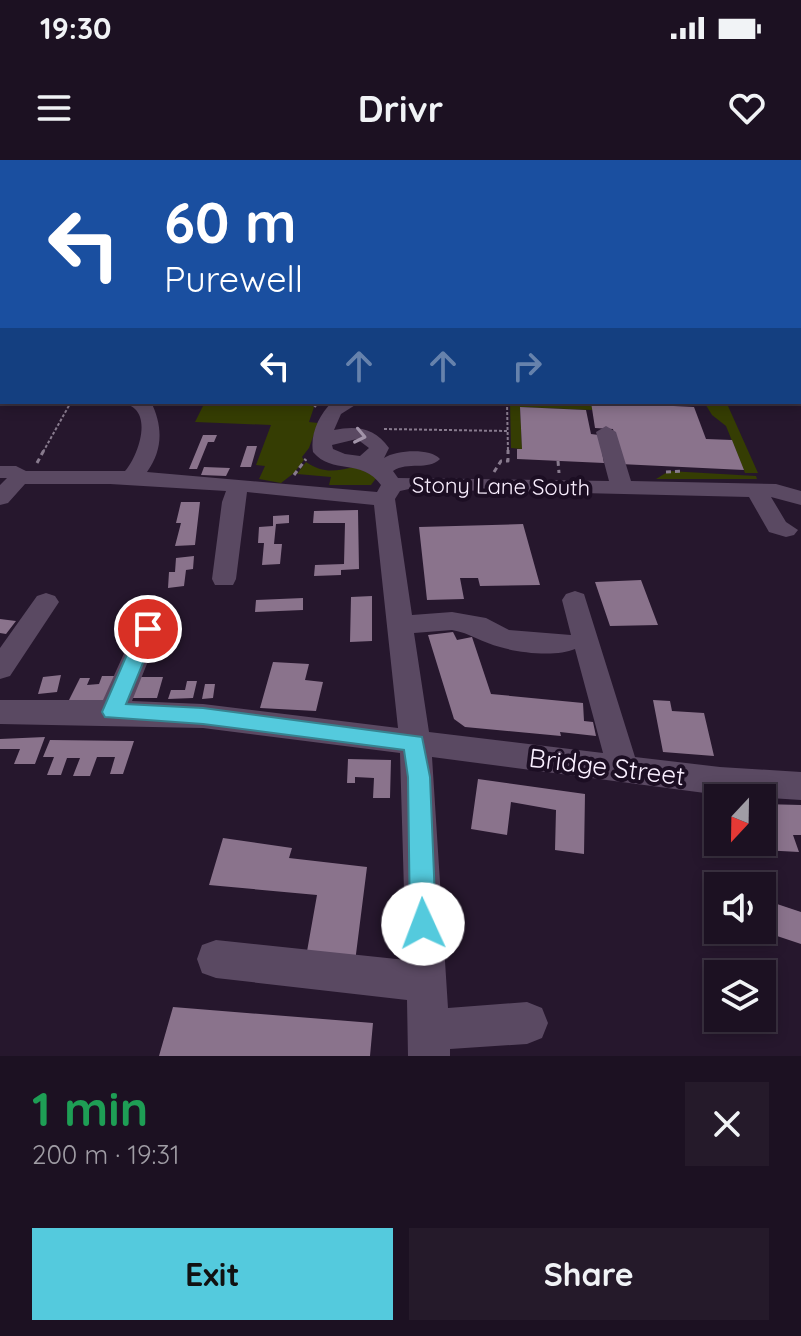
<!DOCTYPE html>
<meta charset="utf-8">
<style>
:root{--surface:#1c1122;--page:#251a2a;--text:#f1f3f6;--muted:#a09da5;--line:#3a3140;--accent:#54cadd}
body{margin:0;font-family:Quicksand,sans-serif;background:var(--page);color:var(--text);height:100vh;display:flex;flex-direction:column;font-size:30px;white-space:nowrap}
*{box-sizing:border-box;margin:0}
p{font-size:26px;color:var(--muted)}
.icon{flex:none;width:44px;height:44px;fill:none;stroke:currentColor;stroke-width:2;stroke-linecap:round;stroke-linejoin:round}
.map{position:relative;height:896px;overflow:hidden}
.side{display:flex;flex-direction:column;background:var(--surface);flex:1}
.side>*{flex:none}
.guide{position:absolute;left:0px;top:0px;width:802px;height:244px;box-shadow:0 4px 12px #0003,0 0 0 2px var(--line);background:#1a4fa0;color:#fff;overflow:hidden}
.needle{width:52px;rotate:202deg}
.tools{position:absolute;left:704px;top:624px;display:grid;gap:16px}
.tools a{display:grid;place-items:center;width:72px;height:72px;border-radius:0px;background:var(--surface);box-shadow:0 4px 12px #0003,0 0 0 2px var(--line);font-size:40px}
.pin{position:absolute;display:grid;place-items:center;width:68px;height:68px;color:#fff;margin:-34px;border:4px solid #fff;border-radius:50%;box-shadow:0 2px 8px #0007}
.me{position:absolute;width:88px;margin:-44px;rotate:358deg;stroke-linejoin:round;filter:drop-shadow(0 0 6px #0008)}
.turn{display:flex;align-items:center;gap:28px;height:168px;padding:0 32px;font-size:36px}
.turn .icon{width:104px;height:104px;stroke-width:2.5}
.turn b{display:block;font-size:56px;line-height:68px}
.lanes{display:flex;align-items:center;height:76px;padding:0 32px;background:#0003;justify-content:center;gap:40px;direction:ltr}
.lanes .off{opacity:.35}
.round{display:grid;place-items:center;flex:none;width:84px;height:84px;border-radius:0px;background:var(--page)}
.overview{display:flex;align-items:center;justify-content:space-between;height:136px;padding:0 32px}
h1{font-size:48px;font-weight:700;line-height:60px;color:#1e9e55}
.cta{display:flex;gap:16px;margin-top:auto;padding:16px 32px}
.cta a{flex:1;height:92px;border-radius:0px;background:var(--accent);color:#111;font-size:32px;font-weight:700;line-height:92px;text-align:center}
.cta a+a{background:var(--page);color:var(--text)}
.status{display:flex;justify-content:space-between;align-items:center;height:56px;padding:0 40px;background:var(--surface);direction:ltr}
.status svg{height:22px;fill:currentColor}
header{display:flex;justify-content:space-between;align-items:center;height:104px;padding:0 32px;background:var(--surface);font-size:36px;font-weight:700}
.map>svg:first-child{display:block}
.green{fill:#353d03}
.building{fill:#8a738c}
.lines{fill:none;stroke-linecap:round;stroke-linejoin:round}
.path-far1{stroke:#887b8e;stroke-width:2;stroke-dasharray:3 2;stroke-linecap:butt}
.path{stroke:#887b8e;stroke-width:3;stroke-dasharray:5 4;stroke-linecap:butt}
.minor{fill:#5a4962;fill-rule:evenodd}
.oneway{stroke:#a294a9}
.route{fill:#54cadd;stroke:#378390;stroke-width:2}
.labels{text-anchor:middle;stroke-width:8;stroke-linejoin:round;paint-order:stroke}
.street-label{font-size:22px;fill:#faefff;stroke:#1c0e23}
.near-street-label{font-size:26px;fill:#faefff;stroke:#1c0e23}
</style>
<div class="status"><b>19:30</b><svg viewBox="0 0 49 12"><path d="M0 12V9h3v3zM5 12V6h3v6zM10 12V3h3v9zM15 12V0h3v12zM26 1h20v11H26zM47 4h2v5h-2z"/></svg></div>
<header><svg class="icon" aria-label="menu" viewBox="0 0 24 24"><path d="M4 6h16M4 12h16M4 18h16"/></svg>Drivr<svg class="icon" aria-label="heart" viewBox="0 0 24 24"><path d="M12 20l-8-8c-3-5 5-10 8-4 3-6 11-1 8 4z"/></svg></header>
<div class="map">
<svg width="801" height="896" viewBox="0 0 801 896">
<rect width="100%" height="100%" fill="#26172d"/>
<path class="green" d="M0 0H801V157L800 2H2V35Z
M205 242H306L314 247 309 262 318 263 309 288 302 297 304 300 294 313 281 323 259 319 265 306 256 305 271 265 195 262Z
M510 242 540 246 591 242 593 250 520 247 522 289 511 288Z
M704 242 728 246 758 313H745L726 266 712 255Z
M306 302C324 314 335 311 355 307L377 317 371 325H329L331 317 297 314Z
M669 311 756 316 757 319H656Z"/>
<path class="building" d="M591 242H652L653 245 694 247 706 279 732 280 744 310 620 304 613 269 595 268Z
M520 247 586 250 591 274 599 275 604 303 517 299V289H522Z
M203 275H217L214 282H208L197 309H189Z
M247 286H257L251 307H240Z
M204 307 230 308 226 316 201 315Z
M181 342H200L195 385 175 386 181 363H176Z
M358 350 359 409 341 410V415L314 416 315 405 344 404 345 363H313L314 351Z
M289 355V363L276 364 274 384H282L280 404 262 405 264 383H258L259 367 273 366V356Z
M523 364 540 425 480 426 478 418H460L464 439 427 440 419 367Z
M194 396 193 409 186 410 184 426 168 428 169 412H175L176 398Z
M641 420 658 465 610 466 595 422Z
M372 436V481L350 482 351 437Z
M303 438V450L255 452 256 440Z
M0 459 16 461 6 474 0 473Z
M453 472 457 480 472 477 491 534 583 543 584 561 593 562 596 576 560 572 561 576 465 567 454 559 428 475Z
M273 502 309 504 305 520 323 522 316 551 260 548Z
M61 515 57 532 38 534 43 517Z
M102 516H117L109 540H69L80 518H90L87 525 99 524Z
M137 517H163L157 538H130Z
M187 521H197L193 538 168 539 171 530H185Z
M205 524H215L213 538 202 539Z
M653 540 670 541 672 551 704 553 714 596 663 592Z
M45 577 35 604H14L20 589H0V579Z
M50 580 134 581 123 614H110L115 597H97L90 616H73L80 598H67L61 615H47L54 597H43Z
M348 599 391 600 390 638H373L374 618 355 617V623H347Z
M478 619 585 634 584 694 555 690 556 650 511 642 507 675 471 669Z
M762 644 801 645V675H793L799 692 762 690 759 682H762Z
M223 678 292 688 289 698 367 707 355 802 306 797 317 735 209 725Z
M762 739 801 752V784L762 771Z
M173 847 373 863 370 896H159Z"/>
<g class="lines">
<path class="path-far1" d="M604 0 609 2
M420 2 427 0
M310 242 316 247
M507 242 508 292
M684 242 702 243
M713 242H741
M384 269 507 271
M43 292 71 242"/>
<path class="path" d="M558 301 559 313
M37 303 44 290
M494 312 501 301H508V290
M666 312 684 311
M294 315 306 299"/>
<path class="minor" d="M2 50V58L0 59V51Z
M2 88V97L0 98V89Z
M0 111H2V119H0Z
M0 208H2V218H0Z
M800 214H801V224H800Z
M125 242H151C163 266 163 290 147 312L377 332 381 325C362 298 332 315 313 292 310 274 319 255 332 242H360L341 254 334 270C357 265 375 268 389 288L384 298C397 290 430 288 440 299 428 311 408 301 393 311L398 318 609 321 596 272 606 266 616 272 631 321 776 324 801 331V345L771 337 786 362 798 370 794 375 786 377 769 372 749 337 409 329 400 331 395 339 412 455 452 452 486 458 509 470 571 475 562 440 566 434 575 431 584 434 635 597 720 607 801 612V640L720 635 432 597 448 848 527 842 542 848 548 863 542 878 527 884 450 889V896H408L407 840 216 818 202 813 197 799 202 785 216 780 406 800 400 593 203 568 0 564V540H103L135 469 139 462 148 460 157 462 161 469 132 541 203 544 398 568 374 345 247 332 236 419 233 425H215L212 419 222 342 226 331 110 324H25L8 343 0 345V325L7 318H0V306H16L26 311H125C136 299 150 263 135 249 132 246 128 245 125 242ZM357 279 369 288 360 296 345 294 333 289 332 285ZM452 470C470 473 483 483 500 487 519 493 557 497 575 489L603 593 429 572 414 473Z
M46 433 55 436 59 442 10 516 0 519V488L37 436Z"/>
</g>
<defs><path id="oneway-chevron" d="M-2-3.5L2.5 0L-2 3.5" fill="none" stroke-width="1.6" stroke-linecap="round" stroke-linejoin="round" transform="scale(2)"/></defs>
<use class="oneway" href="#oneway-chevron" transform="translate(360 276) rotate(12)"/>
<path class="route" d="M148 462 157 469 126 544 203 548 422 577 430 617 436 764 432 773 423 776 414 773 410 764 408 617 404 590 203 564 105 557 102 552 138 469Z"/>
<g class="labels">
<g class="street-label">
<text transform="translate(501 326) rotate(1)" y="8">Stony Lane South</text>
</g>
<g class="near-street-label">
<text transform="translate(607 607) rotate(7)" y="9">Bridge Street</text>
</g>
</g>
</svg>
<div class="tools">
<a><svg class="needle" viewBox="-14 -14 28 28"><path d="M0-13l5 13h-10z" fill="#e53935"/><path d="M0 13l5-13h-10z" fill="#a09da5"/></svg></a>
<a><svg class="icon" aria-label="sound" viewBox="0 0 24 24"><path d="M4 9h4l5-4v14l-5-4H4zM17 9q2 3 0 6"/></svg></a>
<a><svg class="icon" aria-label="layers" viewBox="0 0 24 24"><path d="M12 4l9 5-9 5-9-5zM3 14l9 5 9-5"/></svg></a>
</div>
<div class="pin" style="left:148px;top:469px;background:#d93025"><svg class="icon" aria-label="arrive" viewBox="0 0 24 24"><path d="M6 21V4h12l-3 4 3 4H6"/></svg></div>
<svg class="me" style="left:423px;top:764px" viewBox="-20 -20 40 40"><circle r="19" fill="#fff"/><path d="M0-13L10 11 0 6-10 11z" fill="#54cadd"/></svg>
<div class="guide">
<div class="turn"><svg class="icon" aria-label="left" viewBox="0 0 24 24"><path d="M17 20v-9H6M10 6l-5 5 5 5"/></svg><div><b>60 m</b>Purewell</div></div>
<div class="lanes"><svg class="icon" aria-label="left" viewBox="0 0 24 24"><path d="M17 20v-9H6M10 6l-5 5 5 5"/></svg><svg class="icon off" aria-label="ahead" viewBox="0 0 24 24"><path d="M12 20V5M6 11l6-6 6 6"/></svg><svg class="icon off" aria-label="ahead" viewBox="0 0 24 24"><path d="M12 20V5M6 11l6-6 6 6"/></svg><svg class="icon off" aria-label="right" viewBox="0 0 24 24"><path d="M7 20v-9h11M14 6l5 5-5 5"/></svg></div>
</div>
</div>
<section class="side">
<div class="overview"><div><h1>1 min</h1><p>200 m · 19:31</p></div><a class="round"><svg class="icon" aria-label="close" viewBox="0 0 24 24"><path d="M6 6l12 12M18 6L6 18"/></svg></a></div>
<div class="cta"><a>Exit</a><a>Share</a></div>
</section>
